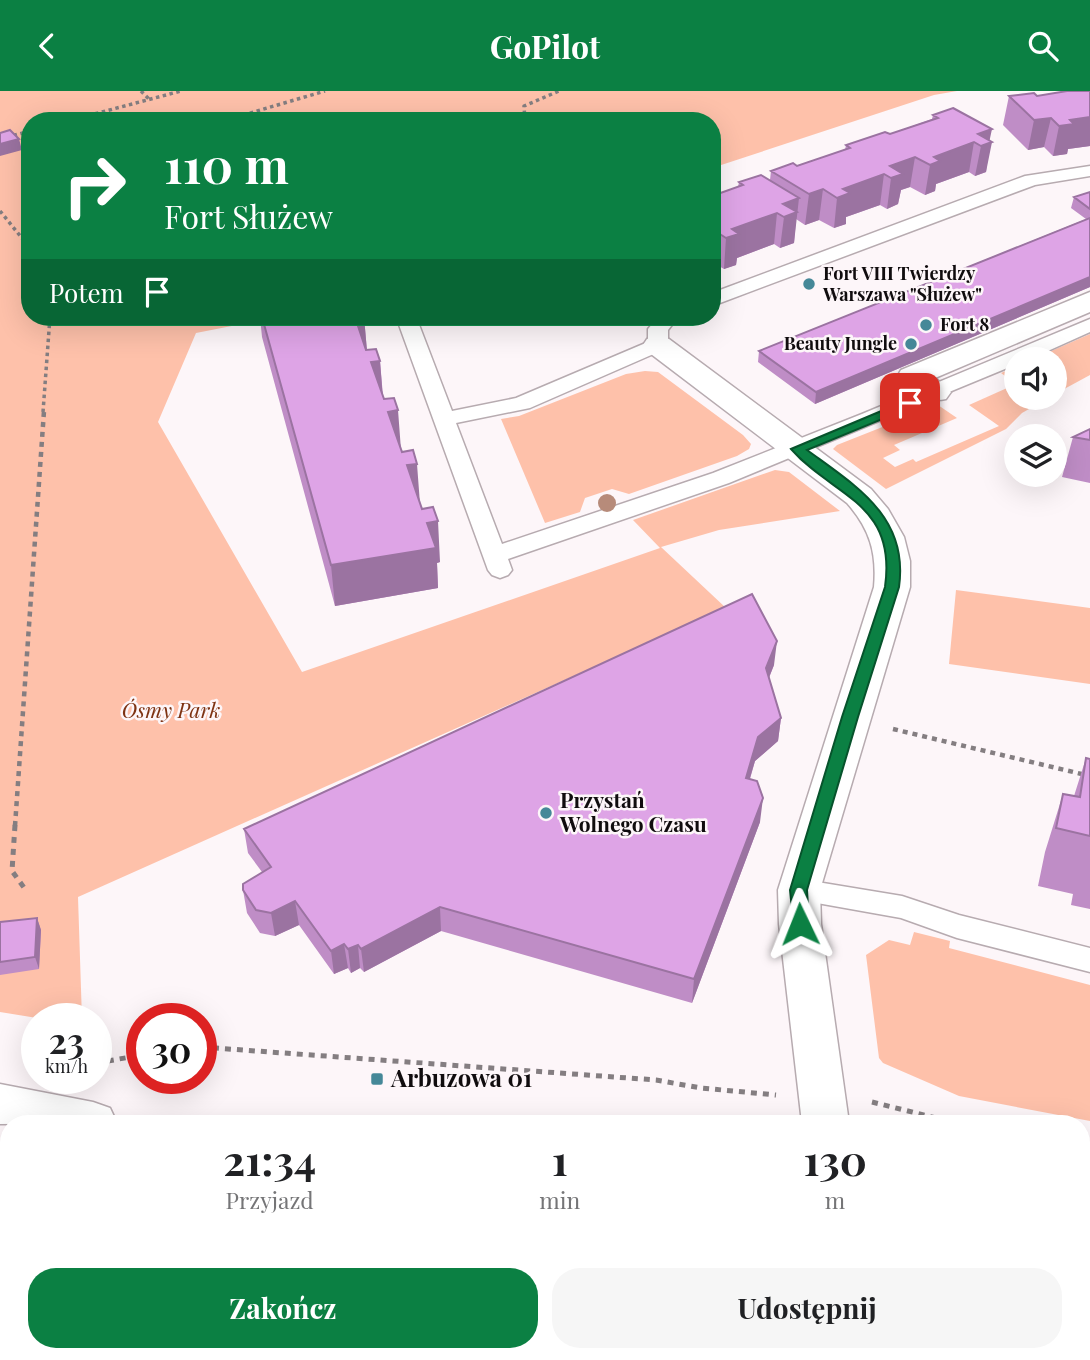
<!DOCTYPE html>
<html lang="pl">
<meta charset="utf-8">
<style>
:root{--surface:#fff;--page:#f6f6f6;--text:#202124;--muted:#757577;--accent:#0b8043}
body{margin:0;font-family:"Playfair Display",serif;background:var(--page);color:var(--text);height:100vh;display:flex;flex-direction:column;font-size:26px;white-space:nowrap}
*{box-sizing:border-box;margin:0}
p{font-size:23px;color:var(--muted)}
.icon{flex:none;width:38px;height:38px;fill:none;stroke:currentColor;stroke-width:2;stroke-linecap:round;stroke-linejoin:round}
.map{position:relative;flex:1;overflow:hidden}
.panel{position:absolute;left:0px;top:1024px;width:1090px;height:247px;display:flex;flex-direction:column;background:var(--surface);border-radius:28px 28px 0 0;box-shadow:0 7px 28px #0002}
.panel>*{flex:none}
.guide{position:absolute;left:21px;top:21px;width:700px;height:214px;border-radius:28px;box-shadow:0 7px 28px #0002;background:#0b8043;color:#fff;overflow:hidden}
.buttons{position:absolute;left:1004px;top:256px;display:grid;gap:14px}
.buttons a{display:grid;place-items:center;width:63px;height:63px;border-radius:50%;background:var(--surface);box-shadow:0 7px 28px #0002;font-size:35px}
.speed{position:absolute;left:21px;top:912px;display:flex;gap:14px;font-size:35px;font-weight:700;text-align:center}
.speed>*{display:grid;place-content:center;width:91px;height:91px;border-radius:50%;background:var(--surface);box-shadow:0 7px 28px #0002;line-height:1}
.speed small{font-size:18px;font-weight:400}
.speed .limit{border:10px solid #d22;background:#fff;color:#111}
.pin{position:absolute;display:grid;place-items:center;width:60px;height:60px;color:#fff;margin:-30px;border-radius:14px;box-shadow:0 4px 10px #0006}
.me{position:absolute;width:77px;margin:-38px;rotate:358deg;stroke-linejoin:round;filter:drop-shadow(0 0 5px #0008)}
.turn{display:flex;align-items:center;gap:24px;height:147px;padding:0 28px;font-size:32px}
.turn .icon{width:91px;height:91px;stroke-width:2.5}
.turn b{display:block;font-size:49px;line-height:60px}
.then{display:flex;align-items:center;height:66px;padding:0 28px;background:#0003;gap:14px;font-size:26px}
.eta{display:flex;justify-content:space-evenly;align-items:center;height:119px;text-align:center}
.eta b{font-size:42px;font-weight:700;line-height:49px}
.primary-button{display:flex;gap:14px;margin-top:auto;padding:14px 28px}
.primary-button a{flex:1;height:80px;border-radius:28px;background:var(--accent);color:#fff;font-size:28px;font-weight:700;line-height:80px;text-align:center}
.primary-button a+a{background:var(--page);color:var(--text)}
header{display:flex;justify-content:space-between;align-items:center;height:91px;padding:0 28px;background:var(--accent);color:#fff;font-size:32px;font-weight:700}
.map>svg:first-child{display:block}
.green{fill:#fec1aa}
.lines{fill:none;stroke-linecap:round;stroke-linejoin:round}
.lane-casing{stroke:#b7abb0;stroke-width:3}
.street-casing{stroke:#b7abb0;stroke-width:3}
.secondary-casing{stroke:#b7abb0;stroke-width:3}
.path-far2{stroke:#847e81;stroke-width:3.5;stroke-dasharray:3.5 3.5;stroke-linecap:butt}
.path-far1{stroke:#847e81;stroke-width:4.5;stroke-dasharray:5 5;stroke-linecap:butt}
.path{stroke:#847e81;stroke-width:5;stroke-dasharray:6 6;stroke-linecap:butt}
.lane{fill:#fff;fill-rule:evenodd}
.street{fill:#fff;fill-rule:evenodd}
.secondary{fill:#fff;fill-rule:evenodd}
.tree{fill:#b78b7a}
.wall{fill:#bf8dc6}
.shaded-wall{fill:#9b73a1}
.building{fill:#dea4e6;stroke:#9b73a1;stroke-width:2}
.route{fill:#0b8043;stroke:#07532c;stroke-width:2}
.poi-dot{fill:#458898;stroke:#fdf6f9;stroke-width:2.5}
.labels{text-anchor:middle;stroke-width:5;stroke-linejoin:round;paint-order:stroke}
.far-poi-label{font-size:18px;font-weight:bold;fill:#100c0e;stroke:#fdf6f9;text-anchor:start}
.park-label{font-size:21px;font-style:italic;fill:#7e3313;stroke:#fdf6f9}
.poi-label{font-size:21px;font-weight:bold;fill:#100c0e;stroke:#fdf6f9;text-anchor:start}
.near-poi-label{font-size:24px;font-weight:bold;fill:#100c0e;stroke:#fdf6f9;text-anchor:start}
</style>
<header><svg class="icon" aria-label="back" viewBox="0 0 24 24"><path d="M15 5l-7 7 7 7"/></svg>GoPilot<svg class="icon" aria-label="search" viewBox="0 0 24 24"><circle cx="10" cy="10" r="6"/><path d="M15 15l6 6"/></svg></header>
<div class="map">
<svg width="1090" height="1269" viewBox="0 0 1090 1269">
<rect width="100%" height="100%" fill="#fdf6f9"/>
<path class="green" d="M0 0H957L934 4 712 77V30H30V226H277L196 242 158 331 302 581 660 457 633 429 775 379 789 381 840 420 719 439 661 456 726 517 78 806 82 928 37 927 0 921Z
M1090 243V284L1055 303V268H1033Z
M1017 275V306H1050L1022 322 1006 338 886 398 833 358 837 354 938 314 957 327 894 354 900 359 883 367 895 376 913 368 916 371 999 335 969 314 1016 293 1001 282Z
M645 280 658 281 743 344 751 353 749 358 737 365 629 403 612 398 585 407 580 421 545 432 501 328 519 325 626 283Z
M956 499 1090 517V593L949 573Z
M914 841 950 850 949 857 1090 894V1030L959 1005 883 972 879 967 866 864 889 849 910 854Z"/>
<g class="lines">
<g class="lane-casing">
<path id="lane" d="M1090 75V85L1035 94 712 215V202L1025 85Z
M411 226 418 231 452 320 516 307 648 251V238L658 226H678L668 239V254L665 258 530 317 456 332 502 453 713 382 862 323 1090 228V241L1030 268H1017V273L729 392 508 468 512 479 508 484 500 487 492 484 488 479 398 231 401 227Z
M799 788 902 805 959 824 1090 857V881L957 847 901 827 789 807 785 799 789 791Z"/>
</g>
<g class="street-casing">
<path id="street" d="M1090 201V221L935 287 951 301 946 308C927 312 908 302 897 286L901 279Z
M658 245 669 248 871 398 888 418 904 446 910 470V496L820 799 821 833 849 1032H802L779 833 778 799 874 496C877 462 870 438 847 412L647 260 643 254 647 248Z
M421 1262H473L472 1269H420Z"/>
</g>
<g class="secondary-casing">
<path id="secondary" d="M0 993 93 1011 110 1017 117 1032 0 1033Z
M1082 1088 1090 1090V1134L1082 1132Z
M0 1119 9 1120V1166L0 1165Z
M1082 1186 1090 1187V1235L1082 1234Z"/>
</g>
<path class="path-far2" d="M141 0 149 8
M68 30 181 0
M223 30 325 0
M525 30 524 15 559 0
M0 48 30 40
M0 120 30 157
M43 321 50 226"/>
<path class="path-far1" d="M893 638 1090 685
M15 735 44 320"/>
<path class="path" d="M15 734 12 780 25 798
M201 956 656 989 701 997 776 1004
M96 972 142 964
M872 1011 956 1032"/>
<use href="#lane" class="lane"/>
<use href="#street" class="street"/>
<use href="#secondary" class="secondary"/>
</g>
<circle class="tree" cx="607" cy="412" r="9"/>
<path class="wall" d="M1090 0V55L1068 58 1067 63 1053 65 1044 56 1028 59 1003 34 1009 5H1037Z
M933 24 990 49 986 81 975 85 969 81 936 93 935 100 925 104 910 96 901 99 898 113 887 118 880 114 846 126V133L834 137 819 129 805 134 796 128 794 152 780 157 774 153 737 167 736 174 724 178 712 171V105L738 96 739 91 770 89 771 80 797 75 845 59 846 54 890 43 932 28Z
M1090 101V196L815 313 758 271 759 260 1086 128 1071 117 1074 106Z
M260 226H364L367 259 380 270 383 305 440 471 437 472 438 497 335 515 262 246Z
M1090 338V392L1062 386 1073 346Z
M774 574 769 587 781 627 778 650 755 670 750 688 760 731 692 912 441 840 364 881 360 877 351 882 348 877 334 883 299 834 275 845 260 842 247 822 243 799 262 781 248 762 244 738Z
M1086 667 1090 678V818L1071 814 1073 803 1038 795 1045 761 1063 703 1074 705Z
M37 827 41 839 39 878 0 884V831Z"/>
<path class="shaded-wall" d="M1090 26V55L1068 58 1067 63 1053 65 1059 35 1070 29Z
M1051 27 1044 56 1028 59 1034 29Z
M992 38 989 52 992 51 986 81 975 85 981 55 978 43Z
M19 48 22 59 0 65V53Z
M974 51 969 81 936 93 935 100 925 104 930 74 934 66Z
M915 66 910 96 901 99 898 113 887 118 891 87 890 75Z
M884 83 880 114 846 126V133L834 137 837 107 843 98Z
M823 98 819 129 805 134 809 103Z
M799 107 794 152 780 157 784 126 783 113Z
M777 122 774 153 737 167 736 174 724 178 726 147 732 138Z
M1090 186V196L815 313 816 301Z
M355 226H364L367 261Z
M380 270 383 309 371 271Z
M398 319 401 359 388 321Z
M417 373 420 413 407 374Z
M438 430 440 471 437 472 438 497 335 515 331 474 427 432Z
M777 550 774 574 763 601 766 577Z
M781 627 778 650 755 670 743 710 746 687 758 646Z
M763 707 760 731 692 912 694 888Z
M295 810 299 834 275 845 271 822Z
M440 816 441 840 364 881 361 858Z
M37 827 41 839 39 878 35 866Z
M344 853 348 877 334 883 331 860Z
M358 854 360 877 351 882 348 858Z"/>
<path class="building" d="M1067 0H1090V26L1070 29 1074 33 1059 35 1051 27 1034 29 1009 5 1034 2 1037 5Z
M953 17 992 38 978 43 992 51 981 55 974 51 934 66 940 70 930 74 915 66 890 75 903 83 891 87 884 83 843 98 850 102 837 107 823 98 809 103 771 80 793 72 797 75 850 57 846 54 885 41 890 43 938 27 933 24Z
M10 39 19 48 0 53V42Z
M761 84 799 107 783 113 797 121 784 126 777 122 732 138 739 143 726 147 712 138V105L743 94 739 91Z
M1090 101V118L1074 106Z
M1090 127V186L816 301 759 260Z
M262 226H355L366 259 376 258 380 270 371 271 384 308 394 307 398 319 388 321 402 361 413 359 417 373 407 374 422 418 433 416 438 430 427 432 436 457 331 474Z
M1090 338V349L1073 346Z
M752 503 777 550 766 577 781 627 758 646 746 687 757 690 763 707 694 888 440 816 361 858 358 854 348 858 344 853 331 860 295 810 271 822 256 819 243 799V793L271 776 244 738Z
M1086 667 1090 668V745L1056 737 1063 703 1080 706Z
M37 827 35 866 0 871V831Z"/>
<path class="route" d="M910 308 916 312 914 315 807 359C856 395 909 426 899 496L858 626 807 799 809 833 807 838H794L790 799 842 626 885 496C897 411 833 406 791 358Z"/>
<g class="poi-dot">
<circle cx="809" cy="193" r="7"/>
<circle cx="926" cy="234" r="7"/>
<circle cx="911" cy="253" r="7"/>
<circle cx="546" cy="722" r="7"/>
<rect x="370" y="981" width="14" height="14" rx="3.5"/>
</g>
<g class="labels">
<g class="far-poi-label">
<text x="823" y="189">Fort VIII Twierdzy<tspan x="823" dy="21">Warszawa "Służew"</tspan></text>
<text x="940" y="240">Fort 8</text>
<text x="897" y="259" text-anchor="end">Beauty Jungle</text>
</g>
<g class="park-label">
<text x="171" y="627">Ósmy Park</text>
</g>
<g class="poi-label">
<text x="560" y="717">Przystań<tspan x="560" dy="24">Wolnego Czasu</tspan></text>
</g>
<g class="near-poi-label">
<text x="391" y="996">Arbuzowa 01</text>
</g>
</g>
</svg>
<div class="buttons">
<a><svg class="icon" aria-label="sound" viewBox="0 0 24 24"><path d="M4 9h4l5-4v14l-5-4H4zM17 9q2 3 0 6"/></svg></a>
<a><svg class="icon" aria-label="layers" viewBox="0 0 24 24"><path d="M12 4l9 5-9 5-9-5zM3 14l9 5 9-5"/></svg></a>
</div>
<div class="speed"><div>23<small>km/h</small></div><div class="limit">30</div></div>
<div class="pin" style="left:910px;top:312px;background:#d93025"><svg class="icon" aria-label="arrive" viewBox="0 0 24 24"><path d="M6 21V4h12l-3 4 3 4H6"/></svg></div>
<svg class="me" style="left:800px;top:833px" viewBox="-20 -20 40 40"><path d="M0-17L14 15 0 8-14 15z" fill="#0b8043" stroke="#fff" stroke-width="4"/></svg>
<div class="guide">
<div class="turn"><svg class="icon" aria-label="right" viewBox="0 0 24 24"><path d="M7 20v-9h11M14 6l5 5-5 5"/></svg><div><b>110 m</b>Fort Służew</div></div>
<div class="then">Potem<svg class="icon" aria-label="arrive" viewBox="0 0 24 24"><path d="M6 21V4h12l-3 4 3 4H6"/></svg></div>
</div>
<section class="panel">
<div class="eta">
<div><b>21:34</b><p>Przyjazd</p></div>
<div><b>1</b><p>min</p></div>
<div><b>130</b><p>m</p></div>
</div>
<div class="primary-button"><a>Zakończ</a><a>Udostępnij</a></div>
</section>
</div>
